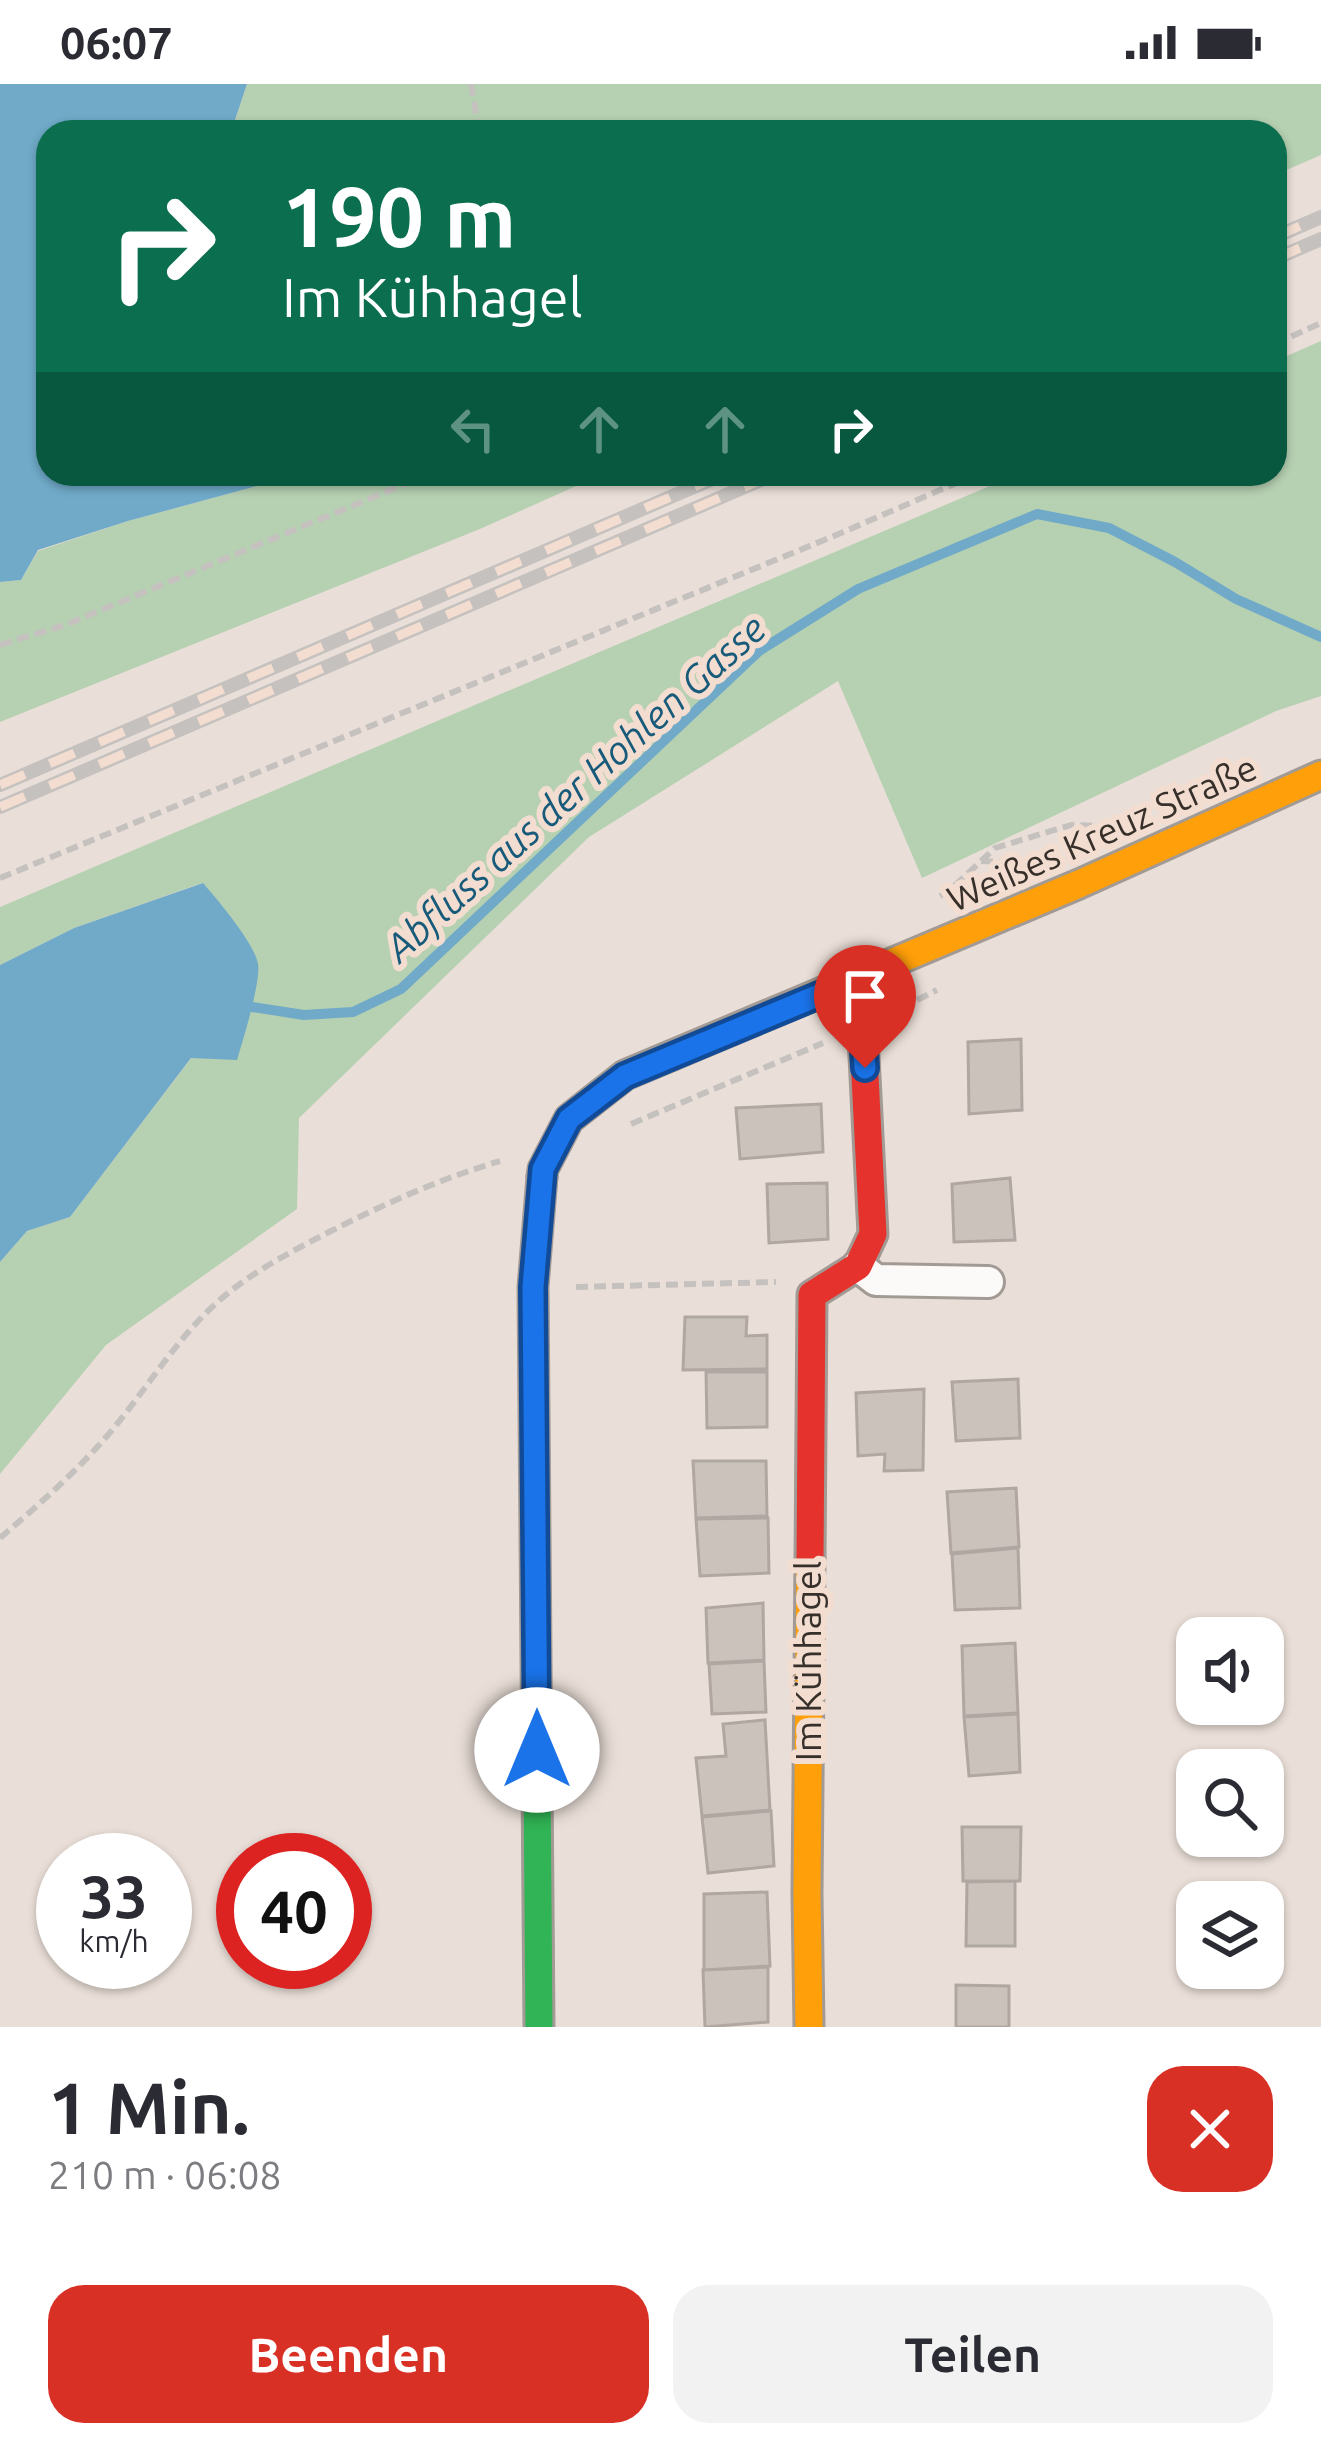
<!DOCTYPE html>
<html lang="de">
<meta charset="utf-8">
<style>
:root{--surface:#fff;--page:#f2f2f3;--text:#2b2b33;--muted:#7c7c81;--accent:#d93025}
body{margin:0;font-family:Ubuntu,sans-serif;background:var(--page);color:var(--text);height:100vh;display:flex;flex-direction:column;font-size:45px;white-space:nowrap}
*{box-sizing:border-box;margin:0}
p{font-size:39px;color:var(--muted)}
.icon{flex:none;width:66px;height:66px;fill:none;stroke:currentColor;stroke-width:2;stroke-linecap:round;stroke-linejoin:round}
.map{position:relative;height:1943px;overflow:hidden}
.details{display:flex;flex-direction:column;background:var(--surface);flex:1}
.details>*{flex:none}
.hud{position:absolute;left:36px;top:36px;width:1251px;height:366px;border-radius:36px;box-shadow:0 3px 9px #0004;background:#0b6e4f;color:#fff;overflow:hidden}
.fabs{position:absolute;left:1176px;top:1533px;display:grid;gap:24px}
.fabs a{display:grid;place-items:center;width:108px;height:108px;border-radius:24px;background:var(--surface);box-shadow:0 3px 9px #0004;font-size:60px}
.speed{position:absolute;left:36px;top:1749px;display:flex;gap:24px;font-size:60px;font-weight:700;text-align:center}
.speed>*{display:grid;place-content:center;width:156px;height:156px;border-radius:50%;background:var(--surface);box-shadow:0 3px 9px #0004;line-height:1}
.speed small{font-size:30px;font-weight:400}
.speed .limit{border:18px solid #d22;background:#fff;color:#111}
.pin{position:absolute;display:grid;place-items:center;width:102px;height:102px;color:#fff;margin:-123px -51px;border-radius:50% 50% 50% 0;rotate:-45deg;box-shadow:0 0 12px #0007}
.pin .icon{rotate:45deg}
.me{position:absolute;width:132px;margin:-66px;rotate:0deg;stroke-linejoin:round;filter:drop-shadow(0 0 9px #0008)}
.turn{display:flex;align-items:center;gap:42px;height:252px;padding:0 48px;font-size:54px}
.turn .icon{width:156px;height:156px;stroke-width:2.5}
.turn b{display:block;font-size:84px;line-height:102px}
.lanes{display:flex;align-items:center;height:114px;padding:0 48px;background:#0003;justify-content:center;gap:60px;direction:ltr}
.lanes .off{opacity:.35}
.round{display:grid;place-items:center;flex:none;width:126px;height:126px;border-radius:36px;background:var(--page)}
.head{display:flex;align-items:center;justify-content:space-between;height:204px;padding:0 48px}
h1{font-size:72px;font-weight:600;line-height:90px}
.action{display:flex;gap:24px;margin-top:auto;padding:24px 48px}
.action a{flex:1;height:138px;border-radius:36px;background:var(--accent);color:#fff;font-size:48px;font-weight:600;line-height:138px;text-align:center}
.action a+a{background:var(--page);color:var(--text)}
.status{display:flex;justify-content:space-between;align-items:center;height:84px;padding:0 60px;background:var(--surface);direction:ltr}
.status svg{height:33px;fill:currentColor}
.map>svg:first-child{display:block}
.green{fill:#b6d0b2}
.water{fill:#70aac8}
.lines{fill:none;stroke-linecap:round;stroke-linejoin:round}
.stream{stroke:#70aac8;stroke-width:10}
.building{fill:#cbc2bc;stroke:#b0a7a2;stroke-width:3}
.street-casing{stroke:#a29a94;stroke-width:36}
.fast-casing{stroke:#a29a94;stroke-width:33}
.slow-casing{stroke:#a29a94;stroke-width:33}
.jam-casing{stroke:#a29a94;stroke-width:33}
.path{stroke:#c5c1bf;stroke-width:6;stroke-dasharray:12 6;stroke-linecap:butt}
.street{stroke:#fcfaf9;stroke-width:30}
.fast{stroke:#30b455;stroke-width:27}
.slow{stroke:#ff9f0a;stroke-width:27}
.jam{stroke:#e5322d;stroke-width:27}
.rail-casing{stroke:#c5c1bf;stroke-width:14}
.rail{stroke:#f2ddd0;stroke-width:9;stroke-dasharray:27;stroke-linecap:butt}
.route-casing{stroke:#114b97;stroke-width:30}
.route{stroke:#1a73e8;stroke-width:21}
.labels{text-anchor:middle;stroke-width:12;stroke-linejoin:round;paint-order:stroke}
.street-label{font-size:36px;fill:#362f2a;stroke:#f2ddd0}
.water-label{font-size:39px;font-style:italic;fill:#185a7a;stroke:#f2ddd0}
</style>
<div class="status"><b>06:07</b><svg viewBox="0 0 49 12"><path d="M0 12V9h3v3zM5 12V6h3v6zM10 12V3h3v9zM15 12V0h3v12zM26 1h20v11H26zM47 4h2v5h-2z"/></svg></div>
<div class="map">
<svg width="1321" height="1943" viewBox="0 0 1321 1943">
<rect width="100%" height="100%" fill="#eadfd8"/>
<path class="green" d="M247 0H1321V71L1275 91V48H235V36Z
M1321 257V612L1276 627 922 794 838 597 589 753 299 1034 297 1125 106 1261 0 1390V1178L27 1147 70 1133 192 973 202 799 74 844 0 881V823L1018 390H1275V277Z
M282 390H603L480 445 0 638V498L21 496 38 467 128 437 268 399Z"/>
<path class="water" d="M0 0H247L235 36V48H48V390H282L268 399 128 437 38 466 21 496 0 498Z
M203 799C217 815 255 860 258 880 261 898 243 956 237 976L191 974 70 1133 27 1147 0 1178V881L74 844Z"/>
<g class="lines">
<path class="stream" d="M252 923 304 931 353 928 401 905 759 567 858 505 1037 430 1109 444 1175 478 1236 515 1321 553"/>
</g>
<path class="building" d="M1021 955 1022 1026 969 1030 968 958Z
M821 1020 823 1068 740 1075 736 1024Z
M1010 1094 1015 1156 954 1158 952 1100Z
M827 1099 828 1155 769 1159 767 1100Z
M685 1233H747L746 1252 767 1251V1285L683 1286Z
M706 1288H767V1343L707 1344Z
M1018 1295 1020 1354 956 1357 952 1298Z
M924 1305 923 1386 884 1387 885 1370 858 1372 856 1309Z
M693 1377H766L767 1432 696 1434Z
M1016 1404 1019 1463 951 1469 947 1408Z
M768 1434 769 1489 700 1492 696 1435Z
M1018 1464 1020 1524 955 1526 952 1470Z
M763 1519 764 1576 708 1579 706 1524Z
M1015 1559 1018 1629 964 1632 962 1562Z
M764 1577 766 1628 712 1630 709 1580Z
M1018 1630 1020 1688 969 1692 964 1633Z
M765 1636 770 1726 702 1732 696 1674 726 1672 723 1640Z
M771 1727 774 1782 708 1789 702 1733Z
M962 1743H1021L1020 1797H963Z
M1015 1797V1862H966L967 1798Z
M767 1808 770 1882 704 1886V1810Z
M768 1883V1938L705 1943 703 1886Z
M956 1901 1009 1902V1943H956Z"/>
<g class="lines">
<g class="street-casing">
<path id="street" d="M858 1182 876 1196 988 1198"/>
</g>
<g class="fast-casing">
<path id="fast" d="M539 1943 533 1203 542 1093"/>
</g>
<g class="slow-casing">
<path id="slow" d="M542 1093 543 1085 569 1035 625 991 1079 800 1321 691
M809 1943 807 1810 810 1476"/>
</g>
<g class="jam-casing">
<path id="jam" d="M810 1476 812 1211 858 1182 873 1150 860 894"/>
</g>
<path class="path" d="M471 0 479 48
M1275 260 1321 239
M0 561 65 541 429 390
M981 777 1021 779
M0 794 834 452 977 390
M940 812 949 807 995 764 1071 741 1101 742 1114 737
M901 924 937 906
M631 1040 823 959
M576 1203 776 1198
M0 1454C41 1419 84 1381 117 1340 148 1302 174 1260 209 1226 245 1191 287 1170 331 1147 386 1119 440 1095 500 1077"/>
<use href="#street" class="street"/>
<use href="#fast" class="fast"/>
<use href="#slow" class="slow"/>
<use href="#jam" class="jam"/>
<g class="rail-casing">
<path id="rail" d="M1275 153 1321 133
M1275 175 1321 155
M0 701 724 390
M0 723 775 390"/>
</g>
<use href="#rail" class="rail"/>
</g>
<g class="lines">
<g class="route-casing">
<path id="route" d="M537 1666 533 1203 543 1085 569 1035 625 992 860 894 865 984"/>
</g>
<use href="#route" class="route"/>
</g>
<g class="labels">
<g class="street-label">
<text transform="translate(1102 749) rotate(-24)" y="13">Weißes Kreuz Straße</text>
<text transform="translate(808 1577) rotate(-90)" y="13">Im Kühhagel</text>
</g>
<g class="water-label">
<text transform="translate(575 704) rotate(-42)" y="14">Abfluss aus der Hohlen Gasse</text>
</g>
</g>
</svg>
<div class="fabs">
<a><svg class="icon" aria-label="sound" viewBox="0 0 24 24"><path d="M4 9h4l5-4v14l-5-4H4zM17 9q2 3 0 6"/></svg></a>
<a><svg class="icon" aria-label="search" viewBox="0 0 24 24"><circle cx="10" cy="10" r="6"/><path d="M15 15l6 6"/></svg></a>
<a><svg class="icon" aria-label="layers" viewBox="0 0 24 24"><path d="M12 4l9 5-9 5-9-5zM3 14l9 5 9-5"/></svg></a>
</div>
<div class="speed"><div>33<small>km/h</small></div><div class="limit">40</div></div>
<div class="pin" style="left:865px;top:984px;background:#d93025"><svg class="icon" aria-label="arrive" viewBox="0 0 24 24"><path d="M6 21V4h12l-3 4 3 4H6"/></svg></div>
<svg class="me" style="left:537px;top:1666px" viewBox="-20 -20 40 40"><circle r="19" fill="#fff"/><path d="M0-13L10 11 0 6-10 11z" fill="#1a73e8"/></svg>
<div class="hud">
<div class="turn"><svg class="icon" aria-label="right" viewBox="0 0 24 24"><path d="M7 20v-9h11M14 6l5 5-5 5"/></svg><div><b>190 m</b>Im Kühhagel</div></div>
<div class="lanes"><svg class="icon off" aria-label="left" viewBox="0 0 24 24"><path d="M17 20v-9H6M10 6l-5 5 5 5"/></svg><svg class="icon off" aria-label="ahead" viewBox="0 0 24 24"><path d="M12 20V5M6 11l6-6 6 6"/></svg><svg class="icon off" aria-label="ahead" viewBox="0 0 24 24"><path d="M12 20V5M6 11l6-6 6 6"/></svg><svg class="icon" aria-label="right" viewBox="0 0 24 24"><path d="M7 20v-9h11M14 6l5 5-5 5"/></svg></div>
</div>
</div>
<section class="details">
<div class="head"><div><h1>1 Min.</h1><p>210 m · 06:08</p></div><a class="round" style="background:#d93025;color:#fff"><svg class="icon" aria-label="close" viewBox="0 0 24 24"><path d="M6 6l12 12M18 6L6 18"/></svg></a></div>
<div class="action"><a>Beenden</a><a>Teilen</a></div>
</section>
